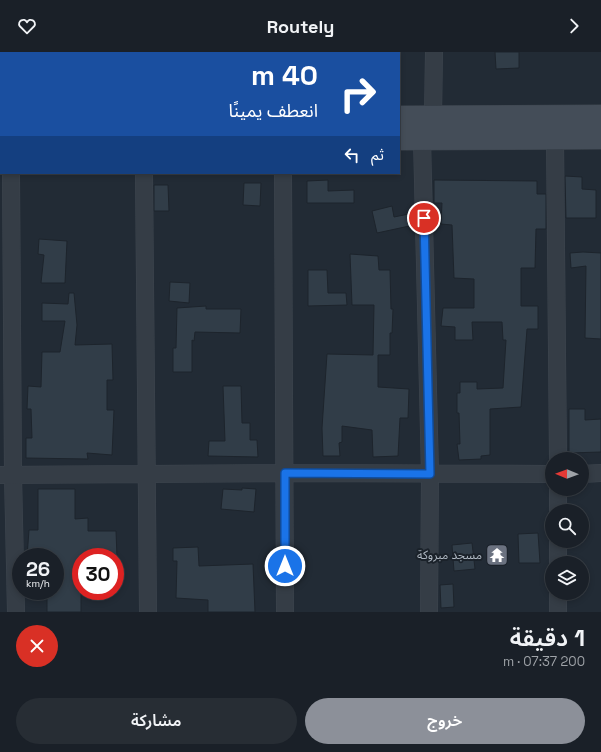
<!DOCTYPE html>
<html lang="ar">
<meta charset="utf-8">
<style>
:root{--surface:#1a2028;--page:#272d34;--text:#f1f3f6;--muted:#9fa3a8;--line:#383e45;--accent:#8c9099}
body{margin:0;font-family:"Space Grotesk","Noto Sans Arabic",sans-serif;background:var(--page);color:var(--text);direction:rtl;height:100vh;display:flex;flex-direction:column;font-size:15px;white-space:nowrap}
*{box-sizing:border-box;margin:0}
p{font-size:13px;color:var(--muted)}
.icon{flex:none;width:22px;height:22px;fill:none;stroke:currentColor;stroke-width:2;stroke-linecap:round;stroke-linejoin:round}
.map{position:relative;height:560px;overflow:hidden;direction:ltr}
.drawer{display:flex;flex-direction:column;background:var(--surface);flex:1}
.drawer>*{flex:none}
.banner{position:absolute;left:0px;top:0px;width:400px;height:122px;box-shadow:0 2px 6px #0003,0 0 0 1px var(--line);direction:rtl;background:#1a4fa0;color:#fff;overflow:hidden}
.needle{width:26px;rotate:271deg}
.controls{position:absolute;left:545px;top:400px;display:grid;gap:8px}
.controls a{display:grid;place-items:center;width:44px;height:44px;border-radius:50%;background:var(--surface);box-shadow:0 2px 6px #0003,0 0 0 1px var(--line);font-size:20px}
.speed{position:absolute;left:12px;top:496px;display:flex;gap:8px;font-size:20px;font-weight:700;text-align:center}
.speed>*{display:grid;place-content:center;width:52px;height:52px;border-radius:50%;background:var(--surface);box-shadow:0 2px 6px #0003,0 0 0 1px var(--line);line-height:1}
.speed small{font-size:10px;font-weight:400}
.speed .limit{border:6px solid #d22;background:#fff;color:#111}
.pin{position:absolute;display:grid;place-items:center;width:34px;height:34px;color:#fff;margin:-17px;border:2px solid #fff;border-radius:50%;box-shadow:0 1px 4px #0007}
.me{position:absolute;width:44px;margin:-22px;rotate:0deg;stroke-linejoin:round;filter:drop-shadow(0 0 3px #0008)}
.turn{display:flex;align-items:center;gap:14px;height:84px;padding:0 16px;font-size:18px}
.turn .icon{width:52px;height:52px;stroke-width:2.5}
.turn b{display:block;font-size:28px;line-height:34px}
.then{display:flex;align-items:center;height:38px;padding:0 16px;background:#0003;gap:8px;font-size:15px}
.round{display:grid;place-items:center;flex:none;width:42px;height:42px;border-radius:21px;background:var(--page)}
.headline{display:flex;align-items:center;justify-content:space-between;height:68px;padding:0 16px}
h1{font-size:24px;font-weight:600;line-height:30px}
.cta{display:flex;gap:8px;margin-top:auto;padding:8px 16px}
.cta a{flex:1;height:46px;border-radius:24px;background:var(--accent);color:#fff;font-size:16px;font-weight:600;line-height:46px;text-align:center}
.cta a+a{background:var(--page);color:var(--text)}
header{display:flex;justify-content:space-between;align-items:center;height:52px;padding:0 16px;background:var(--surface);font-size:18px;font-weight:600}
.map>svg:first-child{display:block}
.building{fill:#313d48;stroke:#1d242c}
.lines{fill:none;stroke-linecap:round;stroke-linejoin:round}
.street-casing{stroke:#3e464f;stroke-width:18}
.secondary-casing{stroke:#3e464f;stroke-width:23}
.street{stroke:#353d46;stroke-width:17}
.secondary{stroke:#444d58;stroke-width:22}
.route-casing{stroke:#114b97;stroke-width:10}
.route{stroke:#1a73e8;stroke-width:7}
.labels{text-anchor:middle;stroke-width:4;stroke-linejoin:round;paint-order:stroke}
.poi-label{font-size:12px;fill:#afb8c2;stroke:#1b222a;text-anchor:end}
</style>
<header><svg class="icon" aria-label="forward" viewBox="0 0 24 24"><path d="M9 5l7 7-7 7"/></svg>Routely<svg class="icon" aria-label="heart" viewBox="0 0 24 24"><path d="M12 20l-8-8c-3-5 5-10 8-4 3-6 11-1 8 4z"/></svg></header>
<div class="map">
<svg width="601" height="560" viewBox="0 0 601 560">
<rect width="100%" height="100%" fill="#222b35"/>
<path class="building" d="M495 0H519V16L496 17Z
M565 124 582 125V137L596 138V166H566Z
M328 128V139L354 138V151H307V129Z
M434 128 537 129V142H546V177H536L535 216H521V254H538V277H527L521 355 490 357V403L481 404V407L459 408 457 392H460L459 361H457V341H460V330H477V337L503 336 506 288H503L502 270H472L473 288H455V275L441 274 443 256H474V227L454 226 452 173 441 172 442 151H434Z
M244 131H261L260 154 243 153Z
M154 133H168L169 159H154Z
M392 154 394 165 414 161V173L377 181 372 159Z
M39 187 67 189 65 231H41L44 203 38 202Z
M583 200 601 201V287L585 286 586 214 571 216 570 201Z
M350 202 378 204 379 218H390L391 257H393L392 281H390V303H378V335L409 337 408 366H400L398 404 373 405 372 378 342 374V390L339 391 340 404H323L322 376 327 302 373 303 374 253H352Z
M308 218H327L328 241H346L347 253 308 254Z
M170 230 190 231 189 251 169 249Z
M69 241H74L77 273 75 293 112 292 113 328H107V358H114L112 403 87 401 88 407 26 406V386H32L31 357H27L28 334 41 335 42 300H60L65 269H42V251L68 252Z
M206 254V257H241L240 281 195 280 194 289 192 288V320H173V296H176L177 256Z
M223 334H241L242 371H250V388H257L258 405 208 404 209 389H225Z
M569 357H585V368L601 367V400L569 401Z
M242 436 256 437 254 460 221 457 223 437 242 438Z
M38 437H75V467L88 466V479H116L117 505H81V560H47V539H55V505H27L29 478H38Z
M538 481 540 511H519L518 482Z
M472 491 475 517 454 519 452 493Z
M198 495 199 514 253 512 255 560H208V548L176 546 177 509H173V496Z
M453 532 454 555 441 556 440 533Z"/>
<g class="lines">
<g class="street-casing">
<path id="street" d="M52 1V0
M308 1V0
M0 36H1
M433 64 434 0
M555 86 558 407
M422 87 430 422 429 560
M11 121 13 423 16 560
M144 121 148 560
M283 121 285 560
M582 422 601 421
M0 423 285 421 552 422
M558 437V459
M558 489V511
M558 541V560"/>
</g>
<g class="secondary-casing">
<path id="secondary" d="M399 65 601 64
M0 72H1
M399 87 601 86
M0 91H1"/>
</g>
<use href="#street" class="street"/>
<use href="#secondary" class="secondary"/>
</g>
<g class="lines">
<g class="route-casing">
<path id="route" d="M285 514V421L430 422 424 166"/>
</g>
<use href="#route" class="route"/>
</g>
<defs>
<g id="temple-square" transform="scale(1.15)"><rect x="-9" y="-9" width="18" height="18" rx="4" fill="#6b7280" stroke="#1b222a"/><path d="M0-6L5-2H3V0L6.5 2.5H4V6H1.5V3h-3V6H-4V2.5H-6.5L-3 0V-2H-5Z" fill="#fff"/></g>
</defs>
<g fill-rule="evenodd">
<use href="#temple-square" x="497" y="503"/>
</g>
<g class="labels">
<g class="poi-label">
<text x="482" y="507">مسجد مبروكة</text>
</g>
</g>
</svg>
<div class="controls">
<a><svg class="needle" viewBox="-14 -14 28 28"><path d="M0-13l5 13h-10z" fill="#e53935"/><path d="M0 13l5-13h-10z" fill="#9fa3a8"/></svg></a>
<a><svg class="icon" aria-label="search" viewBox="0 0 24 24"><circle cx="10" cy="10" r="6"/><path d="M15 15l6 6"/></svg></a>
<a><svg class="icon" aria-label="layers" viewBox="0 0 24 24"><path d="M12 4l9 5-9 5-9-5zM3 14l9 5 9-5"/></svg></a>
</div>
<div class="speed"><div>26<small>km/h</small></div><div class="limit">30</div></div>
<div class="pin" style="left:424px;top:166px;background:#d93025"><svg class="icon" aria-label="arrive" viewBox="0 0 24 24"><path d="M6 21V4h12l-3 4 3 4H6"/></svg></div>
<svg class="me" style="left:285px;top:514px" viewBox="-20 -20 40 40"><circle r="17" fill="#1a73e8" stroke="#fff" stroke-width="3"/><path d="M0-11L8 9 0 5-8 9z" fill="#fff"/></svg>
<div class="banner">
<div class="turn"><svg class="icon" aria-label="right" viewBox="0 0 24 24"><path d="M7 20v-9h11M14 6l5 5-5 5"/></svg><div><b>40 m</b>انعطف يمينًا</div></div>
<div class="then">ثم<svg class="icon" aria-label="left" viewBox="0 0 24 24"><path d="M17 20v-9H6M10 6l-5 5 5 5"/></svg></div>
</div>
</div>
<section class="drawer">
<div class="headline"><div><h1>1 دقيقة</h1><p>200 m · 07:37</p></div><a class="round" style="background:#d93025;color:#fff"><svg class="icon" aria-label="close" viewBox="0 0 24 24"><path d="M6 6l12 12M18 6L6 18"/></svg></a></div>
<div class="cta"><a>خروج</a><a>مشاركة</a></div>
</section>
